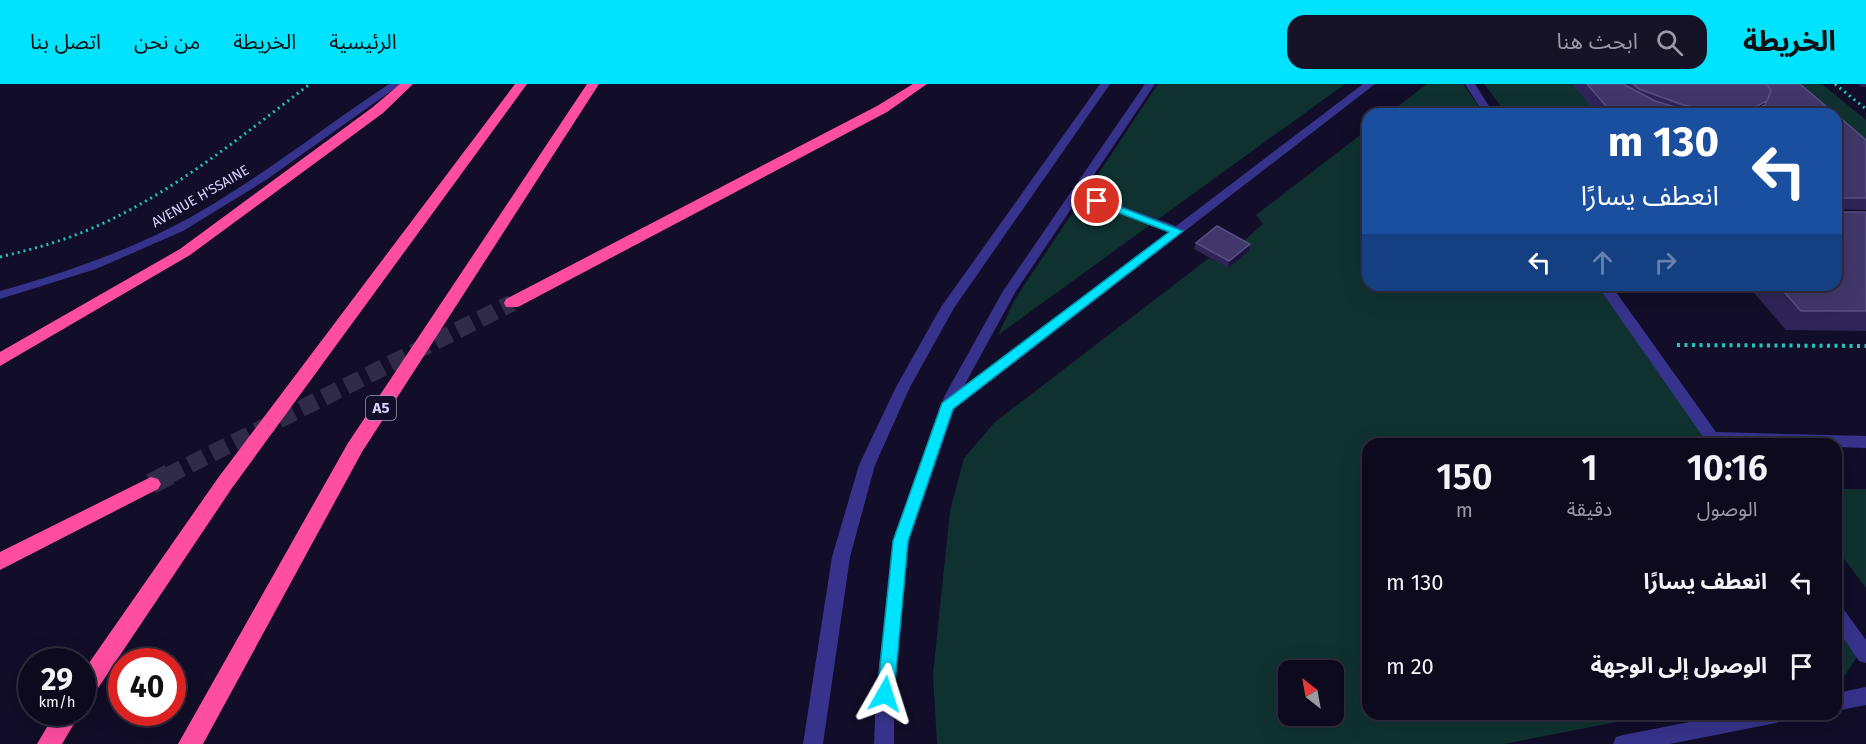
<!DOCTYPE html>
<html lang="ar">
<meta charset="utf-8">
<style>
:root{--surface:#0e0a1e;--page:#171327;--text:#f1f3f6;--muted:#9b9aa4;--line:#2e2b3c;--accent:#00e3fe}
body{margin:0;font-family:"Fira Sans","Noto Sans Arabic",sans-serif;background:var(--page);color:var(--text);direction:rtl;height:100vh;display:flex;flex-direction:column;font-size:22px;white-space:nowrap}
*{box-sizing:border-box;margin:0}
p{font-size:20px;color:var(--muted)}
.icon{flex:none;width:33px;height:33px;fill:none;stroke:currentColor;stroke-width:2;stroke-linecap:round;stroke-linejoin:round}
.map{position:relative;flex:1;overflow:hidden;direction:ltr}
.sheet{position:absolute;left:1362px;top:354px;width:480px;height:282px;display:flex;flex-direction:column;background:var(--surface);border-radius:18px;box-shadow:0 6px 24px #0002,0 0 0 2px var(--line);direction:rtl}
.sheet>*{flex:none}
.hud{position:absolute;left:1362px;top:24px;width:480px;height:183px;border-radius:18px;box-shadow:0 6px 24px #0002,0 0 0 2px var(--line);direction:rtl;background:#1a4fa0;color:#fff;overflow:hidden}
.needle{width:39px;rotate:329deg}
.controls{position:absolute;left:1278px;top:576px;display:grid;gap:12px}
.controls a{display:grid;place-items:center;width:66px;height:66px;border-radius:12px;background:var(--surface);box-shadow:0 6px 24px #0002,0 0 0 2px var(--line);font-size:30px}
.speed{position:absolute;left:18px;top:564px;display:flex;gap:12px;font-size:30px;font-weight:700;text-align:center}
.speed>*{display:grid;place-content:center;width:78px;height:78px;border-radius:50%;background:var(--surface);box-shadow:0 6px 24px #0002,0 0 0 2px var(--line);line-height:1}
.speed small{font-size:15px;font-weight:400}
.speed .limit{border:9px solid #d22;background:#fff;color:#111}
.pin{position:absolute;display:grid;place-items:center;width:51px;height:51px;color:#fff;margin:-26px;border:3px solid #fff;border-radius:50%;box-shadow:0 2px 6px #0007}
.me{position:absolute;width:66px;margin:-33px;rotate:6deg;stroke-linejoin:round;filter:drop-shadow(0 0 4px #0008)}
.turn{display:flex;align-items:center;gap:21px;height:126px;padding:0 24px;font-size:27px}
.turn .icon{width:78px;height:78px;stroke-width:2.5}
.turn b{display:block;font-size:42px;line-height:51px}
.lanes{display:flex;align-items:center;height:57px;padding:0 24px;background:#0003;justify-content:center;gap:30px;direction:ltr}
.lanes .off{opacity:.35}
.eta{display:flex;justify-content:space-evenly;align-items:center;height:102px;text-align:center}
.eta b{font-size:36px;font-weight:600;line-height:42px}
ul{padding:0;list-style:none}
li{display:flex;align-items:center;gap:18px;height:84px;padding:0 24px}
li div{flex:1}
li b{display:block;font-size:22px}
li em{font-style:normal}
header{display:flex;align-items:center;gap:36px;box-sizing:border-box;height:84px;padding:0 30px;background:var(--accent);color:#111}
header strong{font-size:28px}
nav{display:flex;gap:33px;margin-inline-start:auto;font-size:21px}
.search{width:420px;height:54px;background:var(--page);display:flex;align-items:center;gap:15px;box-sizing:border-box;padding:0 21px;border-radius:18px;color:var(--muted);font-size:22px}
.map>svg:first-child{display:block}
.green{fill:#0f3231;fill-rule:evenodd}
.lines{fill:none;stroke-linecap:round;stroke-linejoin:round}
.motorway-tunnel-far1{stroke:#302b48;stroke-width:17;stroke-dasharray:17 8;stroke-linecap:butt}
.motorway-tunnel{stroke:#302b48;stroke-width:21;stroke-dasharray:21 10;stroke-linecap:butt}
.path-far1{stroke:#22c4bc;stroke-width:3;stroke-dasharray:2 4;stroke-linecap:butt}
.path{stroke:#22c4bc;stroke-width:4;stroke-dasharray:3 4.5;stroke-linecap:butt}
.service{fill:#37338c;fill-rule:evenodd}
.tertiary{fill:#37338c;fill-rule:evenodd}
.motorway{fill:#ff4ea2;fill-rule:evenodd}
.wall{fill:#2f2458}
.shaded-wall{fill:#1c133d}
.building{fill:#41376a;stroke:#594f81;stroke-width:1.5}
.route{fill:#00e3fe;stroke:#0094a5;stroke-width:1.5}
.labels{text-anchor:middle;stroke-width:6;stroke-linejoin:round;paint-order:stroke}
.far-street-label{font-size:14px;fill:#d9d3ff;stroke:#120d28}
.shield{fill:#120d28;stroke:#9d98be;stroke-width:1.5}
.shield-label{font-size:15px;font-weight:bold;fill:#d9d3ff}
</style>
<header>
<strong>الخريطة</strong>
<div class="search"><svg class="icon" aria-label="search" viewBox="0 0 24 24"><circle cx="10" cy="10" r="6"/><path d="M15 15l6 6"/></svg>ابحث هنا</div>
<nav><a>الرئيسية</a><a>الخريطة</a><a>من نحن</a><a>اتصل بنا</a></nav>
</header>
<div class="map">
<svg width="1866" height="660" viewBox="0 0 1866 660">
<rect width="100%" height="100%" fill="#120d28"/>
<path class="green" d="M1158 0H1345L998 251 1015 215Z
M1427 0H1463L1484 30H1388Z
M1484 0H1822L1866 36V123H1836V30H1507Z
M1368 45V201H1604L1716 360H1368V630H1658L1504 660H937L933 590 950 427 964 374 995 338 1209 174 1228 183 1238 162 1263 140 1256 131ZM1288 586H1334V632H1288Z
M1836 405H1866V504L1836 464Z
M1836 537 1859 570 1843 594 1836 595Z"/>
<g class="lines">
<path class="motorway-tunnel-far1" d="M167 392 512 219"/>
<path class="motorway-tunnel" d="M151 400 170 390"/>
<path class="path-far1" d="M1835 0 1866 25
M0 173C29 166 56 159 83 148 167 114 239 54 310 0"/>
<path class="path" d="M1677 261 1866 262"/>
<path class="service" d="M1363 0H1375L952 327H942L940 323 942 319 1168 148 1073 113V107H1081L1176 142Z
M1465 0H1475L1494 30H1484Z
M1597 201H1611L1716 348 1866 352V364L1836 363V360H1708Z
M1836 520 1842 523 1866 556V579L1859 577 1836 543Z"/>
<path class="tertiary" d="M389 0H401L266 96 183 147 96 185 0 215V207C71 187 140 163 203 126 268 88 327 41 389 0Z
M1100 0H1110L954 224 910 303 875 381 850 473 823 660H803L832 473 859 381 896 303 941 223Z
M1145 0H1155L1016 207 959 311 909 457 894 610V660H874L876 610 893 457 945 311 1003 207Z
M1866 603V621L1836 627V609Z
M1730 630H1786L1783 636 1776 639 1670 660H1613L1616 653 1623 651Z"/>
<path class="motorway" d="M400 0H413L383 29 190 171 0 282V268L180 165 373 23Z
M515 0H527L232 404 90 616 82 619V589L218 394Z
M587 0H599L362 368 203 660H178L348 359Z
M913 0H927L887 28 518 223H506L504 219 506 215 877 22Z
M151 393 158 395 161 400 158 405 0 486V468Z
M56 628H81L62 660H37Z"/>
</g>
<path class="wall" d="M1572 0H1800L1835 30H1597Z
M1858 0H1866V3H1862Z
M1836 30 1866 56V126L1836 125Z
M1866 128V247L1786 246 1747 201H1836Z
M1196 159 1249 167 1228 184 1194 165Z"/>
<path class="shaded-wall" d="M1767 17 1759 30H1733L1735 27Z
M1250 160 1249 167 1228 184 1229 177Z"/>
<path class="building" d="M1587 0H1623L1655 17 1681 25 1709 30H1613Z
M1633 0H1767L1771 7 1767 17 1755 23 1735 27 1710 26 1683 21 1639 5Z
M1767 0H1800L1835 30H1736L1752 27 1765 21 1771 7Z
M1836 30 1866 56V114H1836Z
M1836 128H1866V227H1801L1778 201H1836Z
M1217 142 1250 160 1229 177 1196 159Z"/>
<path class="route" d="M1097 114 1183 147 953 325 908 457 894 610 892 615 885 617 879 615 877 610 893 457 942 319 1169 148 1093 119 1092 117Z"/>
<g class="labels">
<g class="far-street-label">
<text transform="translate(200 112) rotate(-30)" y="5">AVENUE H'SSAINE</text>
</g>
<rect class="shield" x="366" y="312" width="30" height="24" rx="4.5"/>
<g class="shield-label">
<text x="381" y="329">A5</text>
</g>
</g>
</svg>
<div class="controls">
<a><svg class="needle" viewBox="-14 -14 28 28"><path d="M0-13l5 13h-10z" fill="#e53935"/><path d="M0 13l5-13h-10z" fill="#9b9aa4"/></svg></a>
</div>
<div class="speed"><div>29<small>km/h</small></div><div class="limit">40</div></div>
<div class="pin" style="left:1097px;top:117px;background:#d93025"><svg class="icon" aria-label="arrive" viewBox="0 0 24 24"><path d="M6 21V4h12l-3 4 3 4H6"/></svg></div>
<svg class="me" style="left:885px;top:610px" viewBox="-20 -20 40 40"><path d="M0-17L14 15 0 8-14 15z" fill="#00e3fe" stroke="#fff" stroke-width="4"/></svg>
<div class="hud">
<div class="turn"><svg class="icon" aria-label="left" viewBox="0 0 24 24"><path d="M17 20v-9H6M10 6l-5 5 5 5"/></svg><div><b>130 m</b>انعطف يسارًا</div></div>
<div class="lanes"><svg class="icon" aria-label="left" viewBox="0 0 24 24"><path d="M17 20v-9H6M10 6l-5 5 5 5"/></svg><svg class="icon off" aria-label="ahead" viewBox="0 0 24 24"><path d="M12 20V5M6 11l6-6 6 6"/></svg><svg class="icon off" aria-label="right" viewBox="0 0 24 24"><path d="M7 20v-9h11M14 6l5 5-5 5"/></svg></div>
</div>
<section class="sheet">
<div class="eta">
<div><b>10:16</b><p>الوصول</p></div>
<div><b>1</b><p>دقيقة</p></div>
<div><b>150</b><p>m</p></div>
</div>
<ul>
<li><svg class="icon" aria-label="left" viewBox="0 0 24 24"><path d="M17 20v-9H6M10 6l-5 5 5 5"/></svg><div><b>انعطف يسارًا</b></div><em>130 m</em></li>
<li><svg class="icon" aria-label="arrive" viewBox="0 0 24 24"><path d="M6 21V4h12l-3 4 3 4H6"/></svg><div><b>الوصول إلى الوجهة</b></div><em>20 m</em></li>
</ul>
</section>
</div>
